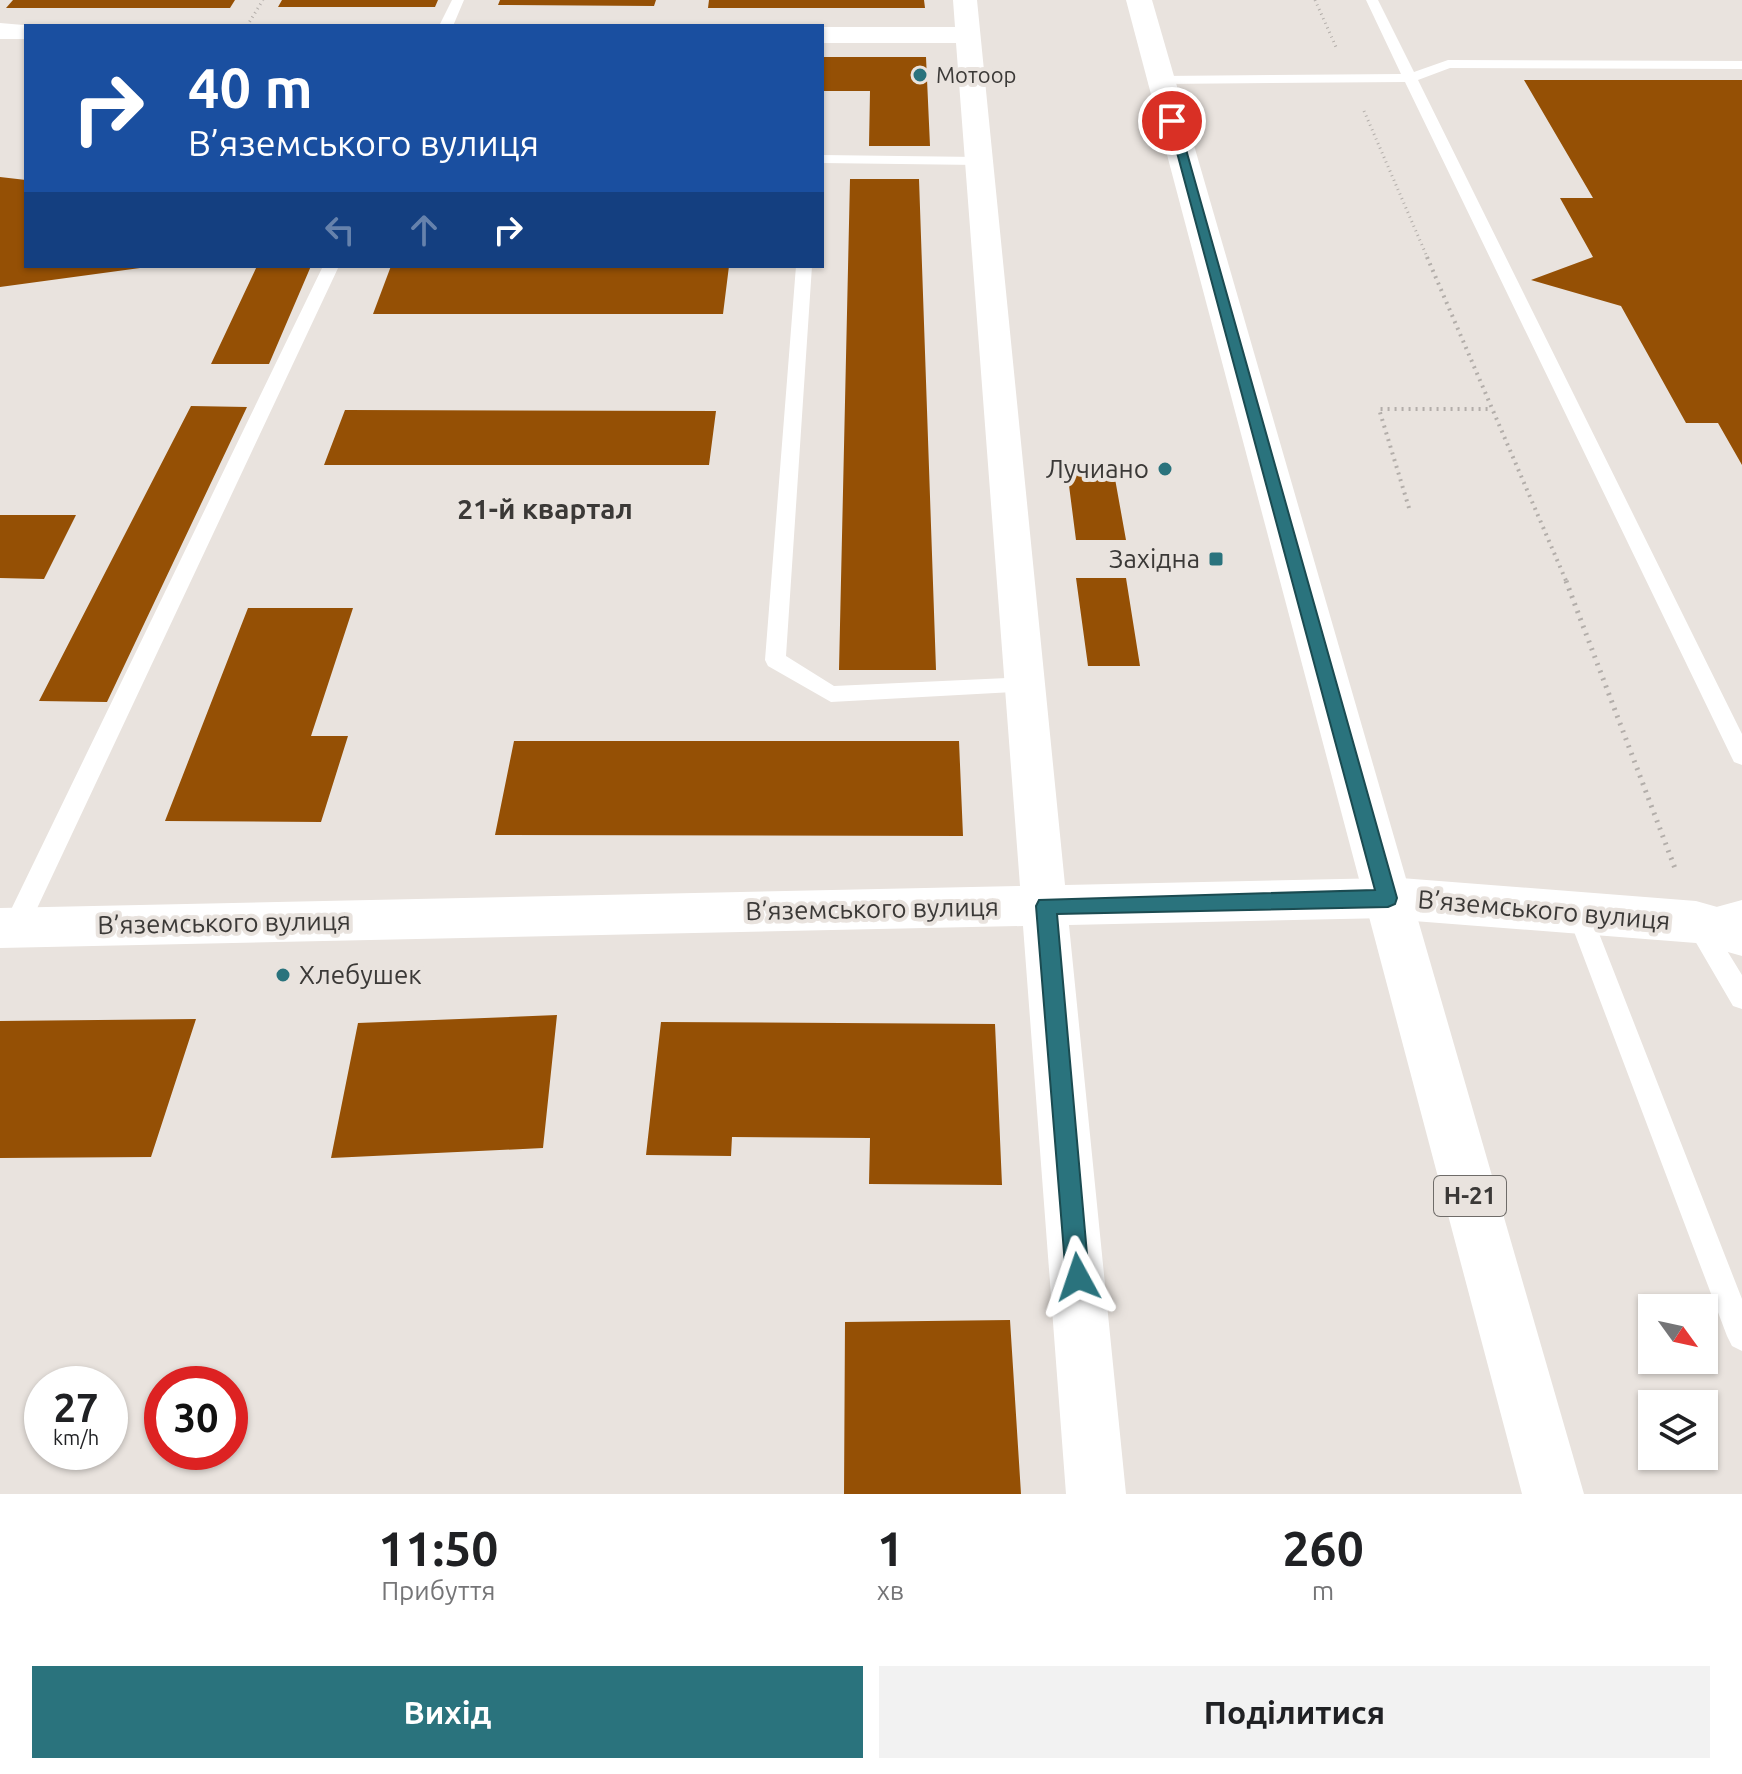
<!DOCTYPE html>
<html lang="uk">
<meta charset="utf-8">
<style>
:root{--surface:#fff;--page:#f2f2f2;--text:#202124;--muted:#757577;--accent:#2a737d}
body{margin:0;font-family:Ubuntu,sans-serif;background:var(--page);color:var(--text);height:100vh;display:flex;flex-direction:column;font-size:30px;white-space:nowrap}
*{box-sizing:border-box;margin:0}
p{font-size:26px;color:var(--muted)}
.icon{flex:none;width:44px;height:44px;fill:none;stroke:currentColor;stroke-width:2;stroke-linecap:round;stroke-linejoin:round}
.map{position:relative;height:1494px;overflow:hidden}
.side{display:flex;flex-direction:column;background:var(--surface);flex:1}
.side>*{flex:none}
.banner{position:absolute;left:24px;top:24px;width:800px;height:244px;border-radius:0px;box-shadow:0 2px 6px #0004;background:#1a4fa0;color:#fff;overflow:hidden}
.needle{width:52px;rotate:123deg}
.controls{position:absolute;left:1638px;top:1294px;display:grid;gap:16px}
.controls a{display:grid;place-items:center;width:80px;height:80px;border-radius:0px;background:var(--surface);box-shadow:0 2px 6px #0004;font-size:40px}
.speed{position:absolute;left:24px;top:1366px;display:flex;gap:16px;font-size:40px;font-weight:700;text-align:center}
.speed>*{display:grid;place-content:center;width:104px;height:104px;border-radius:50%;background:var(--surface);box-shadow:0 2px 6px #0004;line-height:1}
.speed small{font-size:20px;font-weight:400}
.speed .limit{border:12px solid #d22;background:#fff;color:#111}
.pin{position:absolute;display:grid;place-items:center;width:68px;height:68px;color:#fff;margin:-34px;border:4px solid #fff;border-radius:50%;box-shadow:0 2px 8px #0007}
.me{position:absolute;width:88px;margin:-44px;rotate:355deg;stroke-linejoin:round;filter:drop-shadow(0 0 6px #0008)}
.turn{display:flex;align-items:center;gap:28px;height:168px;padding:0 32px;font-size:36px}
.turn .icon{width:104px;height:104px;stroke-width:2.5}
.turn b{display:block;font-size:56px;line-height:68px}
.lanes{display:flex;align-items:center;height:76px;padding:0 32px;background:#0003;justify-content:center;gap:40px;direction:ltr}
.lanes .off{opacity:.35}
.eta{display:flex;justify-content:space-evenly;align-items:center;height:136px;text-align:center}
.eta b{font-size:48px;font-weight:700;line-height:56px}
.primary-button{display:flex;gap:16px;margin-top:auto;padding:16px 32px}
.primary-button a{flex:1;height:92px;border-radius:0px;background:var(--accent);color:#fff;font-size:32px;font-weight:700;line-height:92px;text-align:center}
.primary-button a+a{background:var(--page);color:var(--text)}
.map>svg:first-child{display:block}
.building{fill:#955005}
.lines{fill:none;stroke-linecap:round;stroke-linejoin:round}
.path-far2{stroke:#b3aeaa;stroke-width:3;stroke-dasharray:1 4;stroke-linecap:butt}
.path-far1{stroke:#b3aeaa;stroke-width:4;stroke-dasharray:2 5;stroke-linecap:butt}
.path{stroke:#b3aeaa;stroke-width:5;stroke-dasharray:2 6;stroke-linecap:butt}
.lane{fill:#fff;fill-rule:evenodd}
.street{fill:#fff;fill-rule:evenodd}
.secondary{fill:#fff;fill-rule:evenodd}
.primary{fill:#fff;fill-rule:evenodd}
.route{fill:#2a737d;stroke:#1b4b51;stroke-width:2}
.poi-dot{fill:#2a737d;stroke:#e9e3de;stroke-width:3}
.labels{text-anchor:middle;stroke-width:8;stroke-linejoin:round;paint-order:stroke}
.far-poi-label{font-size:22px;fill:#3b3937;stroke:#e9e3de;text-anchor:start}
.shield{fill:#e9e3de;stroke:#6f6c69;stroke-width:2}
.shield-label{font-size:24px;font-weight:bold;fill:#3b3937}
.poi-label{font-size:26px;fill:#3b3937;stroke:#e9e3de;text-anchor:end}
.street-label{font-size:26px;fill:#3b3937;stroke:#e9e3de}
.neighbourhood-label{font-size:28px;font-weight:bold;fill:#3b3937;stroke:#e9e3de}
</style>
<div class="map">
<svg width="1742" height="1494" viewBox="0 0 1742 1494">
<rect width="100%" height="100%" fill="#e9e3de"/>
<path class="building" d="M13 0H235L230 8H6Z
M282 0H438L435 7H278Z
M500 0H656L654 6 498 5Z
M709 0H924L925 8H708Z
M822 57H926L930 146H869L870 91H822Z
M1524 80H1742V465L1718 423H1686L1621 306 1531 280 1593 257 1560 198H1593Z
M0 177 26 180V266L140 268 0 287Z
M850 179H919L936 670H839Z
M257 266H311L269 364H211Z
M391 266H729L723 314H373Z
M191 406 247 407 107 702 39 701Z
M345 410 716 411 709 465H324Z
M1066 462H1112L1126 540H1076Z
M0 515H76L44 579 0 578Z
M1076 578H1126L1140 666H1088Z
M248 608H353L311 736H348L321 822 165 821Z
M514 741H959L963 836 495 835Z
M557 1015 543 1148 331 1158 358 1023Z
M196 1019 151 1157 0 1158V1021Z
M661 1022 995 1024 1002 1185 869 1184 870 1138 732 1137 731 1156 646 1155Z
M1010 1320 1021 1494H844L845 1322Z"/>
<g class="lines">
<path class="path-far2" d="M1315 0 1336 47
M247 26 263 0
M1364 111 1428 259"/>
<path class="path-far1" d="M1427 257 1567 583
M1409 508 1379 409H1492"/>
<path class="path" d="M1566 581 1676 871"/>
<path class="lane" d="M452 0H464L453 26H439Z
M1366 0H1378L1414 72 1448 60 1742 61V69L1450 68 1418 80 1742 734V765L1734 762 1731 756 1405 82 1161 84 1154 80 1161 76 1401 74Z
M822 155 978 157 985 161 978 165 822 163Z
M323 266H339L24 936 15 939 6 936 3 928 6 920Z
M796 266H812L786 656 834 686 1026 677 1034 679 1037 685 1034 691 831 702 768 666 765 660Z
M1742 900V920L1713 928 1742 975V1009L1733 1006 1684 922 1687 915Z
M1579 902 1588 906 1591 913 1742 1299V1351L1732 1346 1727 1336 1567 913 1570 906Z"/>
<path class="street" d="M953 0H977L1065 885 1388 878 1404 884 1411 898 1404 912 1388 918 1069 925 1126 1494H1066L1023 926 0 948V908L1020 886 956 43H822V27H955Z
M0 23 35 26H26V39H0Z"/>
<path class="secondary" d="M1388 877 1696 901 1742 914V956L1696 943 1388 919 1371 913 1364 898 1371 883Z"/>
<path class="primary" d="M1126 0H1152L1584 1494H1522Z"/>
</g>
<path class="route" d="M1168 119 1178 121 1397 898 1395 904 1388 907 1057 914 1089 1277 1086 1286 1078 1289 1069 1286 1066 1277 1036 906 1039 900 1375 890Z"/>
<g class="poi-dot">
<circle cx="920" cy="75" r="8"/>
<circle cx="1165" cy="469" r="8"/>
<rect x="1208" y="551" width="16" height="16" rx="4"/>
<circle cx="283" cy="975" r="8"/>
</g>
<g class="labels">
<g class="far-poi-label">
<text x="936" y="83">Мотоор</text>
</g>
<rect class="shield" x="1434" y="1176" width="72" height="40" rx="6"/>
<g class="shield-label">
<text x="1470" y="1204">Н-21</text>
</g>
<g class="poi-label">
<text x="1149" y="478">Лучиано</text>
<text x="1200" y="568">Західна</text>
<text x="299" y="984" text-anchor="start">Хлебушек</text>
</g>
<g class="street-label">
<text transform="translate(872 909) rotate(-1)" y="9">В’яземського вулиця</text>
<text transform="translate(1544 910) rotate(5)" y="9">В’яземського вулиця</text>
<text transform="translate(224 923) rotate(-1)" y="9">В’яземського вулиця</text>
</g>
<g class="neighbourhood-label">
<text x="545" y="519">21-й квартал</text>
</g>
</g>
</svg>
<div class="controls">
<a><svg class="needle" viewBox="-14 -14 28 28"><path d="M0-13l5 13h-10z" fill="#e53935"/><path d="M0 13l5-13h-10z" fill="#757577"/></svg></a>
<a><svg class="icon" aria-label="layers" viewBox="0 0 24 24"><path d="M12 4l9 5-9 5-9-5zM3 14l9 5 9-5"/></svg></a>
</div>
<div class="speed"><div>27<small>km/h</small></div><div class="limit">30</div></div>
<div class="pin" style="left:1172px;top:121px;background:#d93025"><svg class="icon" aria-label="arrive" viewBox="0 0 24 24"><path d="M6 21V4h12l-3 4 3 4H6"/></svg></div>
<svg class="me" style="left:1078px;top:1277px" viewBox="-20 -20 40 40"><path d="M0-17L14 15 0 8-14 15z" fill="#2a737d" stroke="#fff" stroke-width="4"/></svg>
<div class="banner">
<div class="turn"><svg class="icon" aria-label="right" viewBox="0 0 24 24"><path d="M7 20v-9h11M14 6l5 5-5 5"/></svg><div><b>40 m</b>В’яземського вулиця</div></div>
<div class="lanes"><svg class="icon off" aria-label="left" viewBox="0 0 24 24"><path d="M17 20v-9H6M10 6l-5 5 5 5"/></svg><svg class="icon off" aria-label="ahead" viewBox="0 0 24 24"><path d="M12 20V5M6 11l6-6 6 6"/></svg><svg class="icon" aria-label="right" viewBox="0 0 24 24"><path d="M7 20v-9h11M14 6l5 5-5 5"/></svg></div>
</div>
</div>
<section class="side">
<div class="eta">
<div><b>11:50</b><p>Прибуття</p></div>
<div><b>1</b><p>хв</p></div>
<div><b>260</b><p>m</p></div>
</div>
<div class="primary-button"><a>Вихід</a><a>Поділитися</a></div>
</section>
